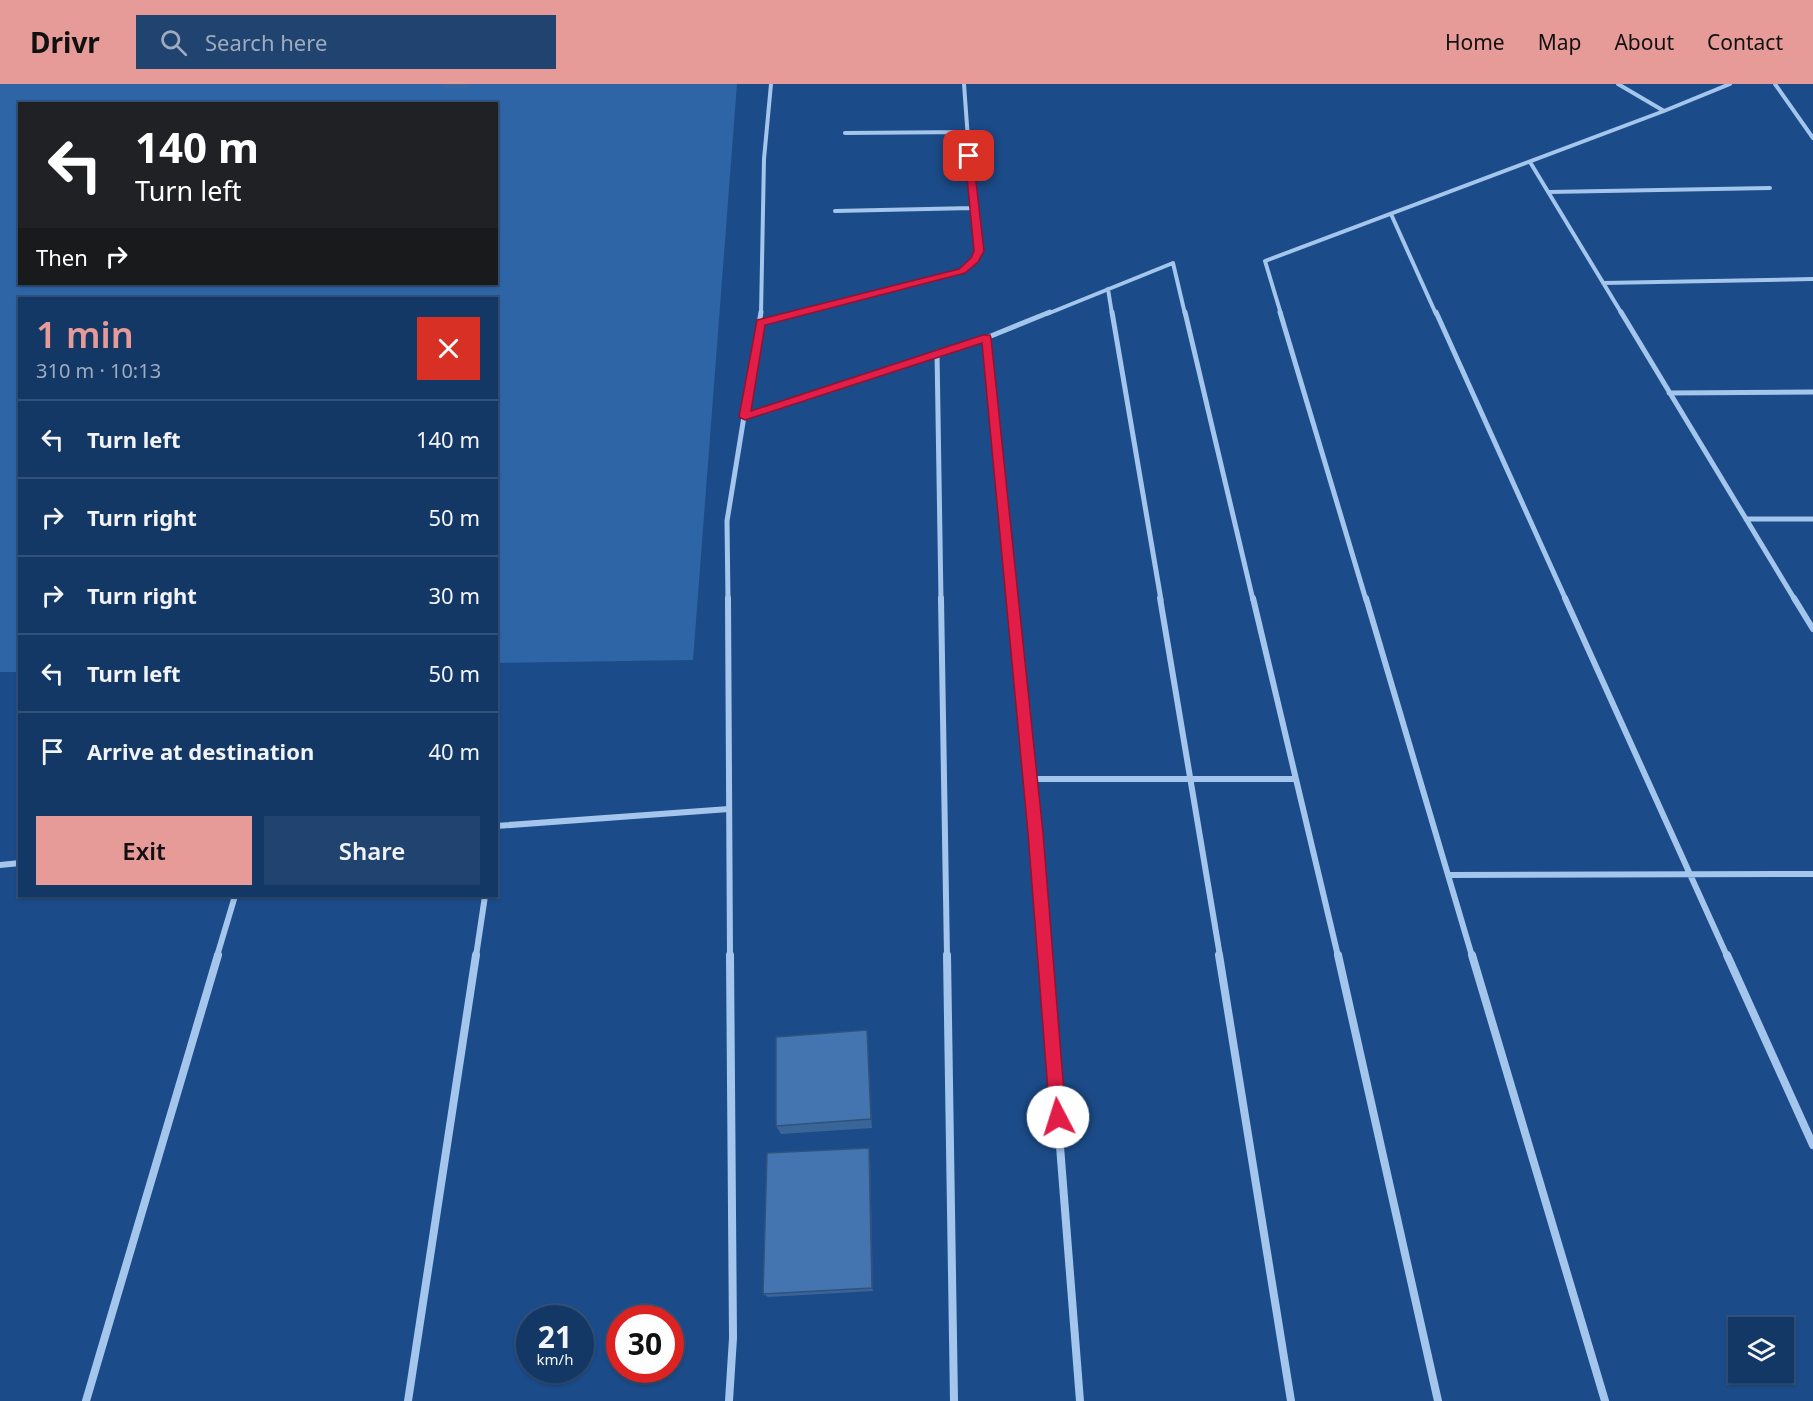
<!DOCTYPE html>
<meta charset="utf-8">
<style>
:root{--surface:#143866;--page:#21436f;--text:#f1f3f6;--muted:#9dacbf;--line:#33527a;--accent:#e69b98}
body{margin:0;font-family:"Noto Sans",sans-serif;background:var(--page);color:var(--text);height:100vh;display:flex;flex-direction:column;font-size:22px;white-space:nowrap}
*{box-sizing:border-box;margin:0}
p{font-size:20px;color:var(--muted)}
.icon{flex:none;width:33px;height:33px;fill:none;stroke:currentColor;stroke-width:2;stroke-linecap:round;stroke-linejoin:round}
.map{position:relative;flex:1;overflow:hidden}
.sheet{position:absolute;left:18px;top:213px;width:480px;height:600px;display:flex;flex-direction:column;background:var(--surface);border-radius:0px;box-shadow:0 2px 4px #0004,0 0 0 2px var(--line)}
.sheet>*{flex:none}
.guide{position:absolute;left:18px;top:18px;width:480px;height:183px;border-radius:0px;box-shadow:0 2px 4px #0004,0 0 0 2px var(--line);background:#202124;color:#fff;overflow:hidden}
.controls{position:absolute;left:1728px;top:1233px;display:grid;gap:12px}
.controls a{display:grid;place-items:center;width:66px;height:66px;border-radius:0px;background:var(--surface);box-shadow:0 2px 4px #0004,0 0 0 2px var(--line);font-size:30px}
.speed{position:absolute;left:516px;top:1221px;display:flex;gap:12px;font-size:30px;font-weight:700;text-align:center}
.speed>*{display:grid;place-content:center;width:78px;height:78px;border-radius:50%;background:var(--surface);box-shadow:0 2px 4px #0004,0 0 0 2px var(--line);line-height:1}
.speed small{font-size:15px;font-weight:400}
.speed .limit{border:9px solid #d22;background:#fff;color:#111}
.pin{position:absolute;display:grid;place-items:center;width:51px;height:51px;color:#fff;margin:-26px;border-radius:12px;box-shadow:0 3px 9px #0006}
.me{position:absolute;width:66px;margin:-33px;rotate:355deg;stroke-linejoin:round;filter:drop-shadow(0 0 4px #0008)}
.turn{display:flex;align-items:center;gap:21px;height:126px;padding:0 18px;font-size:27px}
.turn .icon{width:78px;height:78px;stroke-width:2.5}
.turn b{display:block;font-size:42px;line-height:51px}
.then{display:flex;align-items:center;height:57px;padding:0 18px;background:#0003;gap:12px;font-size:22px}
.round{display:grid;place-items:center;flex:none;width:63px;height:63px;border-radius:0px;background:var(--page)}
.overview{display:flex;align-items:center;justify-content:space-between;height:102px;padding:0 18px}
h1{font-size:36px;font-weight:600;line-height:45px;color:var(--accent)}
.button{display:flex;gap:12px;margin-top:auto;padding:12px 18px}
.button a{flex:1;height:69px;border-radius:0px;background:var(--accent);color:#111;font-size:24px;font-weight:600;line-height:69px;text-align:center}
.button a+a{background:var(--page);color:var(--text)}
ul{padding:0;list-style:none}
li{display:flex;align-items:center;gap:18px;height:78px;padding:0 18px;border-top:2px solid var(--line)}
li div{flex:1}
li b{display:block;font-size:22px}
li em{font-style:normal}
header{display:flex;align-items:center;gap:36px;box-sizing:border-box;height:84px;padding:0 30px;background:var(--accent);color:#111}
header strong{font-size:28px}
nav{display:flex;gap:33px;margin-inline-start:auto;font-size:21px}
.search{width:420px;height:54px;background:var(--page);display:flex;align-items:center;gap:15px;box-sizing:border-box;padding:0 21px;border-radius:0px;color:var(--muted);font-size:22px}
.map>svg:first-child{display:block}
.green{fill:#2e65a6;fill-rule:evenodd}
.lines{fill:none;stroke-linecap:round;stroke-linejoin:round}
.street-far3{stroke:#a4c5ec;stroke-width:4}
.street-far2{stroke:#a4c5ec;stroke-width:5}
.street-far1{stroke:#a4c5ec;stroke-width:6}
.street{stroke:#a4c5ec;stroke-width:8}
.wall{fill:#3a6598}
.shaded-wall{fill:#30527c}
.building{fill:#4475b1;stroke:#30527c;stroke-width:1.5}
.route{fill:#e11d48;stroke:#92132f;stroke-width:1.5}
</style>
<header>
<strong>Drivr</strong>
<div class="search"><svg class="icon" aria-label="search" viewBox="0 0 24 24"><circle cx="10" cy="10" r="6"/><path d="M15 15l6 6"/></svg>Search here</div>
<nav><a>Home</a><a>Map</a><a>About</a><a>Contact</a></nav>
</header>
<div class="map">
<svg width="1813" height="1317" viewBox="0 0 1813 1317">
<rect width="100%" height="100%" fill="#1b4b88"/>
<path class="green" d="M0 0H737L693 576 497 579 496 214H20L19 588H0ZM20 20H496V200H20Z"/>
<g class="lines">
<path class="street-far3" d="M1775 0 1813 54
M1664 27 1730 0
M845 49 967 48
M1530 78 1622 230
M1549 108 1770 104
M835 127 973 124
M1391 130 1436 230
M1603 199 1813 195
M1108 205 1112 230
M761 230 764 75 771 0
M797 230 962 187 975 176 979 167 973 124 964 0
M1047 230 1173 179 1185 230
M1281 230 1265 177 1664 27 1618 0"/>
<path class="street-far2" d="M1112 228 1161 516
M1185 228 1253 516
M1280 228 1366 516
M1436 228 1566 516
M1621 228 1795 516
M761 239 803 228
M986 254 1012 516
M937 268 941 516
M1669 309 1813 308
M745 333 986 254 1050 228
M1746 435H1813
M728 516 727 437 761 228"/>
<path class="street-far1" d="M728 514 730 872
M941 514 947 872
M1012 514 1036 749 1046 872
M1160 514 1220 872
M1253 514 1338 872
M1366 514 1472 872
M1565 514 1727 872
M1794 514 1813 545
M1030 695H1295
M496 742 729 725
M0 781 20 779
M1448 791 1813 790
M217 872 235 812
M476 872 485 812"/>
<path class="street" d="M947 871 954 1317
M1045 871 1080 1317
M1219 871 1291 1317
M1338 871 1438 1317
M1472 871 1605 1317
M1727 871 1813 1061
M86 1317 218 871
M408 1317 476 871
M729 1317 733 1254 730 871"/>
</g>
<path class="wall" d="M443 0H470L469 3H444Z
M867 946 872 1044 781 1050 776 1042Z
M870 1071 873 1207 768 1213 763 1210Z"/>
<path class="shaded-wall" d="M867 946 868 958 872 1044 871 1035Z
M869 1064 870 1071 873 1207 872 1204Z"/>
<path class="building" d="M867 946 871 1035 776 1042V953Z
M869 1064 872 1204 763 1210 767 1069Z"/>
<path class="route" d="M969 69 973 72 984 167 978 178 965 189 765 241 751 327 983 251H990L991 254 1043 749 1066 1033 1064 1039 1058 1041 1052 1039 1050 1033 1028 749 982 259 748 335 745 336 739 333 757 236 959 185 971 174 974 167 965 72Z"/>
</svg>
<div class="controls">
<a><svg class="icon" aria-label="layers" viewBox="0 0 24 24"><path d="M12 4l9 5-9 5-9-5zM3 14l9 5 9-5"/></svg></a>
</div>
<div class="speed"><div>21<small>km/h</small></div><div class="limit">30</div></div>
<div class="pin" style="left:969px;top:72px;background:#d93025"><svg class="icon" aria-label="arrive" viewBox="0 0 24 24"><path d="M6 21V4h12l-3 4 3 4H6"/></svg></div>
<svg class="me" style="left:1058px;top:1033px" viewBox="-20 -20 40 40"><circle r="19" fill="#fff"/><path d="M0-13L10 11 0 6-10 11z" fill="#e11d48"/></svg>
<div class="guide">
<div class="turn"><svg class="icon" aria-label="left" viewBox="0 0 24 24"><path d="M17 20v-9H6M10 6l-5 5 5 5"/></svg><div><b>140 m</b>Turn left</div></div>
<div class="then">Then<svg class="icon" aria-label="right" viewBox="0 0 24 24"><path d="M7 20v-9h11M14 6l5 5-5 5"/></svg></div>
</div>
<section class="sheet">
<div class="overview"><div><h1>1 min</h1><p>310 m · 10:13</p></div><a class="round" style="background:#d93025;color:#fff"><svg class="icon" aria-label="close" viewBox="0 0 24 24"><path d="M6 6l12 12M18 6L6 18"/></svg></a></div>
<ul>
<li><svg class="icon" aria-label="left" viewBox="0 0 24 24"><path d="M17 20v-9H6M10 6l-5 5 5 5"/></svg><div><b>Turn left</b></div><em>140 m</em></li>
<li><svg class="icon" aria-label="right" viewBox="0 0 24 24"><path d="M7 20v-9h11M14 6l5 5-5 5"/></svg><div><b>Turn right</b></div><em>50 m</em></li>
<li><svg class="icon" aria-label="right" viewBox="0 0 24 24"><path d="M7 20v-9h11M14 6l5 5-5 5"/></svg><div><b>Turn right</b></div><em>30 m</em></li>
<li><svg class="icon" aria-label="left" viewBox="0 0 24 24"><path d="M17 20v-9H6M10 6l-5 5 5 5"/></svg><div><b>Turn left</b></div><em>50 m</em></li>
<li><svg class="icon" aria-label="arrive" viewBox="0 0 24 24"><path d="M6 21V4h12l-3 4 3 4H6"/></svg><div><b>Arrive at destination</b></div><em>40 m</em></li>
</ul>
<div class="button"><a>Exit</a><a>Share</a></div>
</section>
</div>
